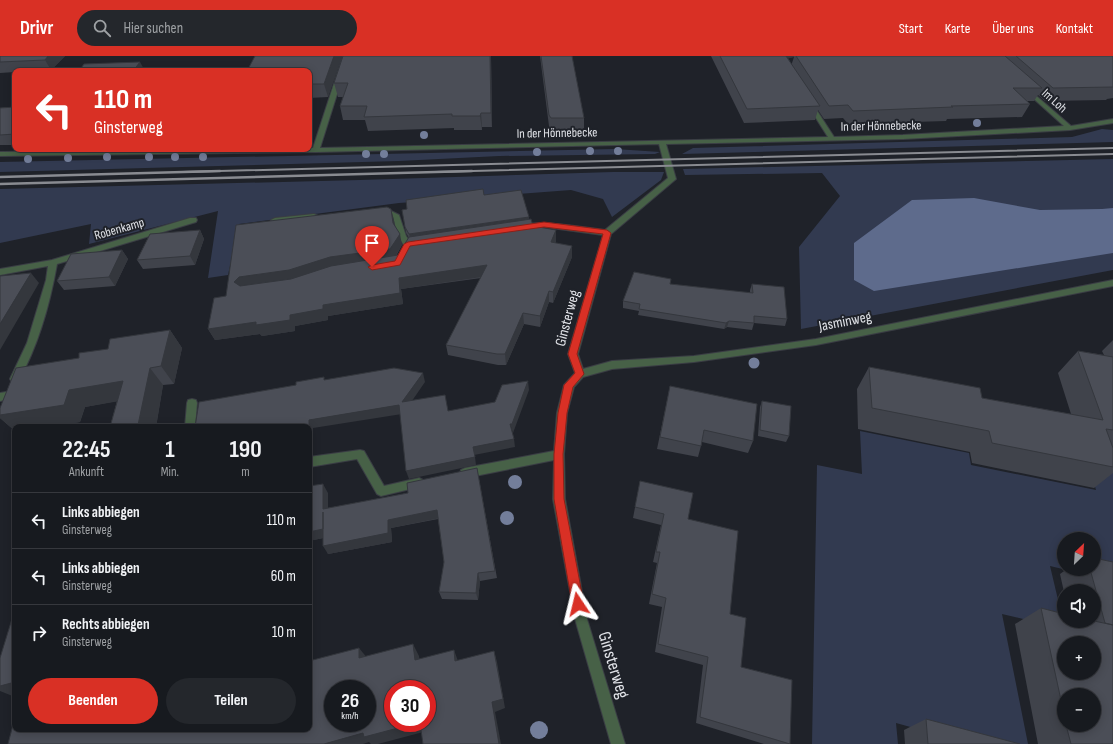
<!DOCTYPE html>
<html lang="de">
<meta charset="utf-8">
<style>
:root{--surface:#171a1f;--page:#24272c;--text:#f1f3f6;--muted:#9ea1a4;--line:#36383d;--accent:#d93025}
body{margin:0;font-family:"Sofia Sans Condensed",sans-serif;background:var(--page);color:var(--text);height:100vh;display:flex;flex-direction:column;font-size:15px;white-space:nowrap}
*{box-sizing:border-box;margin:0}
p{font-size:13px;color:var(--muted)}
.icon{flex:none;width:22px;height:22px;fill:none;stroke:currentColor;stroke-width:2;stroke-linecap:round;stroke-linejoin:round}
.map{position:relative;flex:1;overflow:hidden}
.details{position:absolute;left:12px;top:368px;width:300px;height:308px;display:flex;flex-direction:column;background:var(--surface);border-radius:8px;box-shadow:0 2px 10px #0003,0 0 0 1px var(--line)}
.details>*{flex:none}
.guide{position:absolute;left:12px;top:12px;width:300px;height:84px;border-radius:8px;box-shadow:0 2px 10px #0003,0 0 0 1px var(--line);background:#d93025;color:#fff;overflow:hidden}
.needle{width:26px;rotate:25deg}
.tools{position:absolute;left:1057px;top:476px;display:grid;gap:8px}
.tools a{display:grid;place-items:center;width:44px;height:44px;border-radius:50%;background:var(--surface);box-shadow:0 2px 10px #0003,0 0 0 1px var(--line);font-size:20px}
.speed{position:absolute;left:324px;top:624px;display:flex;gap:8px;font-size:20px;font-weight:700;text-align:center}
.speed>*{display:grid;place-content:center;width:52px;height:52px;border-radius:50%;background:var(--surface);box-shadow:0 2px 10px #0003,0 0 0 1px var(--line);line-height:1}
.speed small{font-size:10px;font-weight:400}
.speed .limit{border:6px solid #d22;background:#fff;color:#111}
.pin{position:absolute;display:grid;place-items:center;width:34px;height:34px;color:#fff;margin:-41px -17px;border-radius:50% 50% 50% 0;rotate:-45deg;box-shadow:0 0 4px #0007}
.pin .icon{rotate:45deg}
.me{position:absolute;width:44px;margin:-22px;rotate:350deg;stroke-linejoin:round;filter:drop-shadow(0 0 3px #0008)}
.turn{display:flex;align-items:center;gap:14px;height:84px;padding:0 16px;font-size:18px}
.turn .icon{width:52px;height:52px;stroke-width:2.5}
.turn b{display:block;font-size:28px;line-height:34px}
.eta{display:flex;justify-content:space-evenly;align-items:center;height:68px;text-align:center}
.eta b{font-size:24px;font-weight:700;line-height:28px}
.cta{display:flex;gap:8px;margin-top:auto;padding:8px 16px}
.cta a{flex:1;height:46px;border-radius:24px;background:var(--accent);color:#fff;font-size:16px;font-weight:700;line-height:46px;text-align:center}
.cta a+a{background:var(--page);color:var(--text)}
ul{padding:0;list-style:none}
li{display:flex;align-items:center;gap:12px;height:56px;padding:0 16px;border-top:1px solid var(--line)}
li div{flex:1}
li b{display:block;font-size:15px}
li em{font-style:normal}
header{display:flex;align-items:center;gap:24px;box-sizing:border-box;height:56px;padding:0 20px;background:var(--accent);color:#fff}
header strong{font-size:19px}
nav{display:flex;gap:22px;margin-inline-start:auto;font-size:14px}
.search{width:280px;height:36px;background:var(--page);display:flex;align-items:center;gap:10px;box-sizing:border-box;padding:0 14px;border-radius:22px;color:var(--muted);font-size:15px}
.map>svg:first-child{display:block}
.green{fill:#323a50;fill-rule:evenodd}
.water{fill:#5e6b8c}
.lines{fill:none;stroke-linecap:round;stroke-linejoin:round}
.minor-casing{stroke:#3a3d44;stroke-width:2}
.minor{fill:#476147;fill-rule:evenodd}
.rail-far1{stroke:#898b91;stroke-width:2}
.rail{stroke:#898b91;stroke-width:2.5}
.tree{fill:#737e9a}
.wall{fill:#40434b;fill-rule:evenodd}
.shaded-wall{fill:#34373d}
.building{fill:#4b4e57;stroke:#34373d;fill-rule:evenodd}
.route{fill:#d93025;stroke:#8d1f18}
.labels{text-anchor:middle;stroke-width:4;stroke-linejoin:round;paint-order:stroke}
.far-street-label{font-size:13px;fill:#e1e3e8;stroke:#1f2229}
.street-label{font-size:15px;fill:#e1e3e8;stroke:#1f2229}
.near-street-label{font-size:18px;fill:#e1e3e8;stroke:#1f2229}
</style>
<header>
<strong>Drivr</strong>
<div class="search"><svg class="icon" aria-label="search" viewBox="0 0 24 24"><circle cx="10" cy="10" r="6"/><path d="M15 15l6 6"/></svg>Hier suchen</div>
<nav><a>Start</a><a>Karte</a><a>Über uns</a><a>Kontakt</a></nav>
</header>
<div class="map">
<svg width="1113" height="688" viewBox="0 0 1113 688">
<rect width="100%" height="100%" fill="#1f2229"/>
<path class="green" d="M1102 73 1113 74V86L682 98 693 92 1072 81Z
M615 93 660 96 655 98 499 100 399 105 0 116V106Z
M1113 103V214L801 273 799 191 840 140 822 117 685 119 683 113Z
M613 116H664L661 124 612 161 603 143 571 134 399 147 239 168 228 219 208 222 218 155 89 188 91 168 0 187V133L360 124Z
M860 375 969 397 971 409 1096 434 1085 396 1113 402V525L1050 510 1065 573 1002 558 1028 688H972L896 667 898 688H812L817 409 862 418ZM1064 483H1094V513H1064Z"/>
<path class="water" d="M974 142 1040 154 1102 153 1113 152V197L874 235 854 224V187L912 144Z"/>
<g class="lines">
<g class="minor-casing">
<path id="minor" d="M343 0H349L320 92 828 81 807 48 810 46 812 47 834 81 903 79 1064 70 1024 34 1023 33 1026 31 1071 70 1113 63V67L1070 74 903 83 666 88 676 123 611 178 578 298 583 313 612 305 694 300 816 283 1113 224V230L816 289 694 306 612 313 583 321 574 331 567 357 564 398 565 443 587 563 625 688H611L575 563 553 443 554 404 465 422 461 420 460 417 461 414 465 412 554 395 557 357 564 329 575 317 568 298 603 179 544 171 520 174 516 172C529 161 588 172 605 174L668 122 659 88 316 96 0 100V96L313 92Z
M376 153 391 155 399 159 406 180 412 189 411 191H405L398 180 393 161 389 159 376 157Z
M314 158 318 160 317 162 275 166 271 164 275 162Z
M190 162H196L197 164 196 166 57 208C50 248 38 290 18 326H12L10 323 27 287 46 224 48 210 0 219V213L52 204Z
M6 336 10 337 11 340 10 343 0 345V337Z
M192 343 196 344 197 347 195 371H185L187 347 188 344Z
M360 394 364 395 384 430 419 422 423 424 425 427 423 430 381 440 377 438 357 403 309 411V401Z"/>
</g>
<use href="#minor" class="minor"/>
<path class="rail-far1" d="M182 116 1113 92
M435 116 1113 98"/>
<path class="rail" d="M0 121 220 115
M0 128 472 115"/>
</g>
<g class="tree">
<circle cx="977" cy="67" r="4"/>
<circle cx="424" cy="79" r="4"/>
<circle cx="590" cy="95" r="4"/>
<circle cx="618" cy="95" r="4"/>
<circle cx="537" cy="96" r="4"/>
<circle cx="366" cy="98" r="4"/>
<circle cx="384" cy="98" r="4"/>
<circle cx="107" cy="101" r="4"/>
<circle cx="149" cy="101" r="4"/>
<circle cx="175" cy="101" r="4"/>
<circle cx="203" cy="101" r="4"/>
<circle cx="68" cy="102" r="4"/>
<circle cx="28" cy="103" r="4"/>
<circle cx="754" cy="307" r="5.5"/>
<circle cx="515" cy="426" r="7"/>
<circle cx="507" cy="462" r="7"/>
<circle cx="539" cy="674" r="9"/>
</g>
<path class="wall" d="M0 0H65L51 14 15 15V16L0 17Z
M342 0 328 41 309 42V15Z
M343 0H491L492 71H482V74H454V72L368 75 365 64H343L340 50 343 41H338L334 27Z
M540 0H572L584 62V73H551L549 70Z
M711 0H1113V42L1107 43 1106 44 1045 45 1038 39 1034 45H1027L1030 48 1022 61 947 63 946 65 848 68 843 62 824 63 818 54 815 64 744 67ZM794 1 792 7V9L788 2Z
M15 51V89H0V52Z
M484 139 529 164 533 170 556 185 555 187 572 190V201L553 247 549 246 540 271 524 268 506 309H498L448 299 446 289 481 222 401 233 403 248 328 260V264L295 270V275L262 280 260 278 215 284 208 273 226 240 394 164V170L402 189 396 200 398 199 409 182 406 177 405 171Z
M200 174 204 183 195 209 143 213 137 204Z
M122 194 128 203 115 230 64 234 57 225Z
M670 228 750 237V234L752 228 787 263 785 270 754 267 752 274 727 271 724 273 638 259 639 255 623 252V245Z
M170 274 182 292 174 328 163 329 156 371H110L117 345 85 351 80 366 49 371H15V375L0 362 79 302Z
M1113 284V417L1094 432 972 407 970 396 858 373 857 333 869 311 982 342 1071 358 1058 317 1078 295 1104 299 1102 295Z
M670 330 753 385 748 397 702 386 698 401 657 393Z
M762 345 789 380 786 386 758 380 760 351Z
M477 412 497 522 480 525 478 544 442 543 439 536 444 506 438 463 391 472 392 486 328 498 323 482 309 485 328 437V452L408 437Z
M640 425 688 463 730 558 741 611 790 688H764L696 667 703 609 655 596 662 551 649 548 657 507 653 506 661 469 633 462Z
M1113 506V688H1038L1015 568 1041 552 1094 565V535H1064V536L1060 518 1067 513H1094ZM1064 639 1094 669H1064Z
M926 663 1020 688H905L904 674Z"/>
<path class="shaded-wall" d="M48 0H65L51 14 45 4Z
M334 0H342L328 41 324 28Z
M490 0H491L492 71 491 57Z
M786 0H794V1L786 3Z
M140 6 145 15H133Z
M481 57 482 71V74L480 60Z
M391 153 394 164 396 178 393 167Z
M529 161V168L411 184 409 178Z
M200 174 204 183 195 209 190 200Z
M556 174V185L551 197V186Z
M400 178 402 189 393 204 240 237 234 226 239 221Z
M572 190V201L553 247V236Z
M122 194 128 203 115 230 109 221Z
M487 209 488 220 401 233 403 248 328 260V264L295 270V275L262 280 260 278 215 284 208 273 290 259 323 249 399 222Z
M31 217 39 227 0 294V268Z
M549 235V246L540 271V260Z
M523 257 524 268 506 309 505 298Z
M729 265 727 271 724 273 726 267Z
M170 274 182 292 174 328 161 310Z
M150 312 163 329 156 371H140L138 369Z
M423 317 425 326 405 355 402 346Z
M123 325 137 342 85 351 80 366 49 371H15V375L0 362V359L69 334Z
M528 325 529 334 513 377 510 368Z
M399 349 402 358 313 372V388L309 389V364Z
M514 383 515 391 474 399 473 391Z
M475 401 476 409 409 423 406 415Z
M323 428 328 437V461L323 453Z
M437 454 440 462 391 472 392 486 328 498 323 490 388 464Z
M323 473 328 481 309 485V476Z
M478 517 480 525 478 544 476 537Z
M413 588 419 600 421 614 415 604Z
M359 592 368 603 359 602Z
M454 594 458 605H455Z
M494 595 497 606 505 652 495 656 501 688H499L492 646Z
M15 626V641L0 635V630Z
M417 667H421L427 675 378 688H371L369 686 363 688H324L363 677Z"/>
<path class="building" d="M0 0H48L45 4 0 6Z
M255 0H334L324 28H309V15H247Z
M343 0H490L491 57H481L480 60H452V58L364 61 367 50H340L348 27H334Z
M541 0H572L584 62H551L549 59Z
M720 0H786L820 50 747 53Z
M796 0H1005L1042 32H1013L1030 48 951 50 953 51 853 55 848 49 829 50Z
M1016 0H1113V31L1053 32Z
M140 6 133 15H79L84 8Z
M15 51V78L0 79V52Z
M483 133 484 139 521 134 529 161 409 178 405 171 402 154 407 153 406 144Z
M387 151 391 153 393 167 400 178 390 193 330 201 289 214 239 221 234 226 240 230 291 223 331 210 398 199 409 181 531 163 533 170 556 174 551 186 572 190 553 236 549 235 540 260 523 257 505 298H497L446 289 487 209 399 222 400 237 323 249V253L290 259V264L256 269V266L208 273 214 242 226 240 236 169Z
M200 174 190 200 137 204 150 178Z
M122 194 109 221 57 225 71 198Z
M634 216 671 223 670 228 753 237 752 228 784 231 787 263 754 260V267L729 265 726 267 639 253 640 248 623 245Z
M31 217 0 268V220Z
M170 274 161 310 150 312 138 369 152 367 151 371H110L123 325 69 334 64 349 0 359V352L16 312 79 302V297L108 293 110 283Z
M1078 295 1113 301V374L1106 373 1113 392V411L992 387 989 375 872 352 869 311 980 332 982 342 1103 364Z
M394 312 423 317 402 346 445 339 448 355 495 346 502 329 528 325 512 368H510L514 383 473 391 475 401 406 415 399 349 309 364V371H195L199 346 296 329V326L324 321V324Z
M670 330 757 348 753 385 704 374 701 390 660 381Z
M762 345 791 350 789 380 760 374Z
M477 412 495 515 478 517 476 537 439 536 444 506 437 454 388 464V477L323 490V456V473L309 476V430L323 428V453L408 437 407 427Z
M640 425 693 437 688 463 738 475 730 558 746 562 741 611 792 624 790 688 700 661 708 601 658 588 666 542 652 538 660 496H656L664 458 635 451Z
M1094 502 1113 506V569L1105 567 1090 513H1094Z
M1041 552 1064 558V565H1094L1113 569V688H1071L1066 669H1094V639H1064V658ZM1064 587H1094V617H1064Z
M15 553V626L0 630V602Z
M413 588 415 604 454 594 455 605 494 595 503 643 492 646 499 688H423L420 667H427V633H393V667H417L364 681 363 677 324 688H8L15 661V673H309V605L359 592V602ZM333 633H367V667H333Z
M926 663 1020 688H928Z"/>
<path class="route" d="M544 166 607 174 611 177 577 298 584 318 573 331 567 357 563 398 564 443 584 548 582 552 578 554 574 552 572 548 554 443V398L558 357 564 329 575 317 568 298 603 178 544 171 410 190 400 209 372 214 368 211 372 209 395 205 404 188 408 186Z"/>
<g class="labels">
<g class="far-street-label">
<text transform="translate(1055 44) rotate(42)" y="5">Im Loh</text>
<text transform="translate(881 69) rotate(-1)" y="5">In der Hönnebecke</text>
<text transform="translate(557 76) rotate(-1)" y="5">In der Hönnebecke</text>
<text transform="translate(119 172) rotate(-16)" y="5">Robenkamp</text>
</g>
<g class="street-label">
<text transform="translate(567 262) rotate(-75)" y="5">Ginsterweg</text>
<text transform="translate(845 265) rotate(-11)" y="5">Jasminweg</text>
</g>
<g class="near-street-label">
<text transform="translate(614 609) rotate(73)" y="6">Ginsterweg</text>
</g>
</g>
</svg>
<div class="tools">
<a><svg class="needle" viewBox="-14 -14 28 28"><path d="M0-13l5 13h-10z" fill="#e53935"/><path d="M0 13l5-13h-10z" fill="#9ea1a4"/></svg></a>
<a><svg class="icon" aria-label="sound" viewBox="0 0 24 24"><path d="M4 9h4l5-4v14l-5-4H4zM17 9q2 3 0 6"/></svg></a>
<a>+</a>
<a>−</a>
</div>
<div class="speed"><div>26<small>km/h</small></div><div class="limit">30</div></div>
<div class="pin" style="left:372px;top:211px;background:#d93025"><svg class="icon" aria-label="arrive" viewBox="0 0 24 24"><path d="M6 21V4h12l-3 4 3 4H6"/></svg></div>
<svg class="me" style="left:578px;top:548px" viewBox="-20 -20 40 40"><path d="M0-17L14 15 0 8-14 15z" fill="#d93025" stroke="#fff" stroke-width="4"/></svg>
<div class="guide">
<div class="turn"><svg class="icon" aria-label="left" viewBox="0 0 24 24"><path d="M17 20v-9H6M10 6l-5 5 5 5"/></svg><div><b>110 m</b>Ginsterweg</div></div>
</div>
<section class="details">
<div class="eta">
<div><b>22:45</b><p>Ankunft</p></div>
<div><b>1</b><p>Min.</p></div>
<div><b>190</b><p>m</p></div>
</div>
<ul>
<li><svg class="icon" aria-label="left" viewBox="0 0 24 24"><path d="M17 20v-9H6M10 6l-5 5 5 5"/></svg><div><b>Links abbiegen</b><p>Ginsterweg</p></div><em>110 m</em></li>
<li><svg class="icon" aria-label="left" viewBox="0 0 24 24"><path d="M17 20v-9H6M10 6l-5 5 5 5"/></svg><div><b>Links abbiegen</b><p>Ginsterweg</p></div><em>60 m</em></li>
<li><svg class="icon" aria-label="right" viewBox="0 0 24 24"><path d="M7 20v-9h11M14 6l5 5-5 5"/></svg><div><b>Rechts abbiegen</b><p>Ginsterweg</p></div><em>10 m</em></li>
</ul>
<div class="cta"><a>Beenden</a><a>Teilen</a></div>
</section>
</div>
